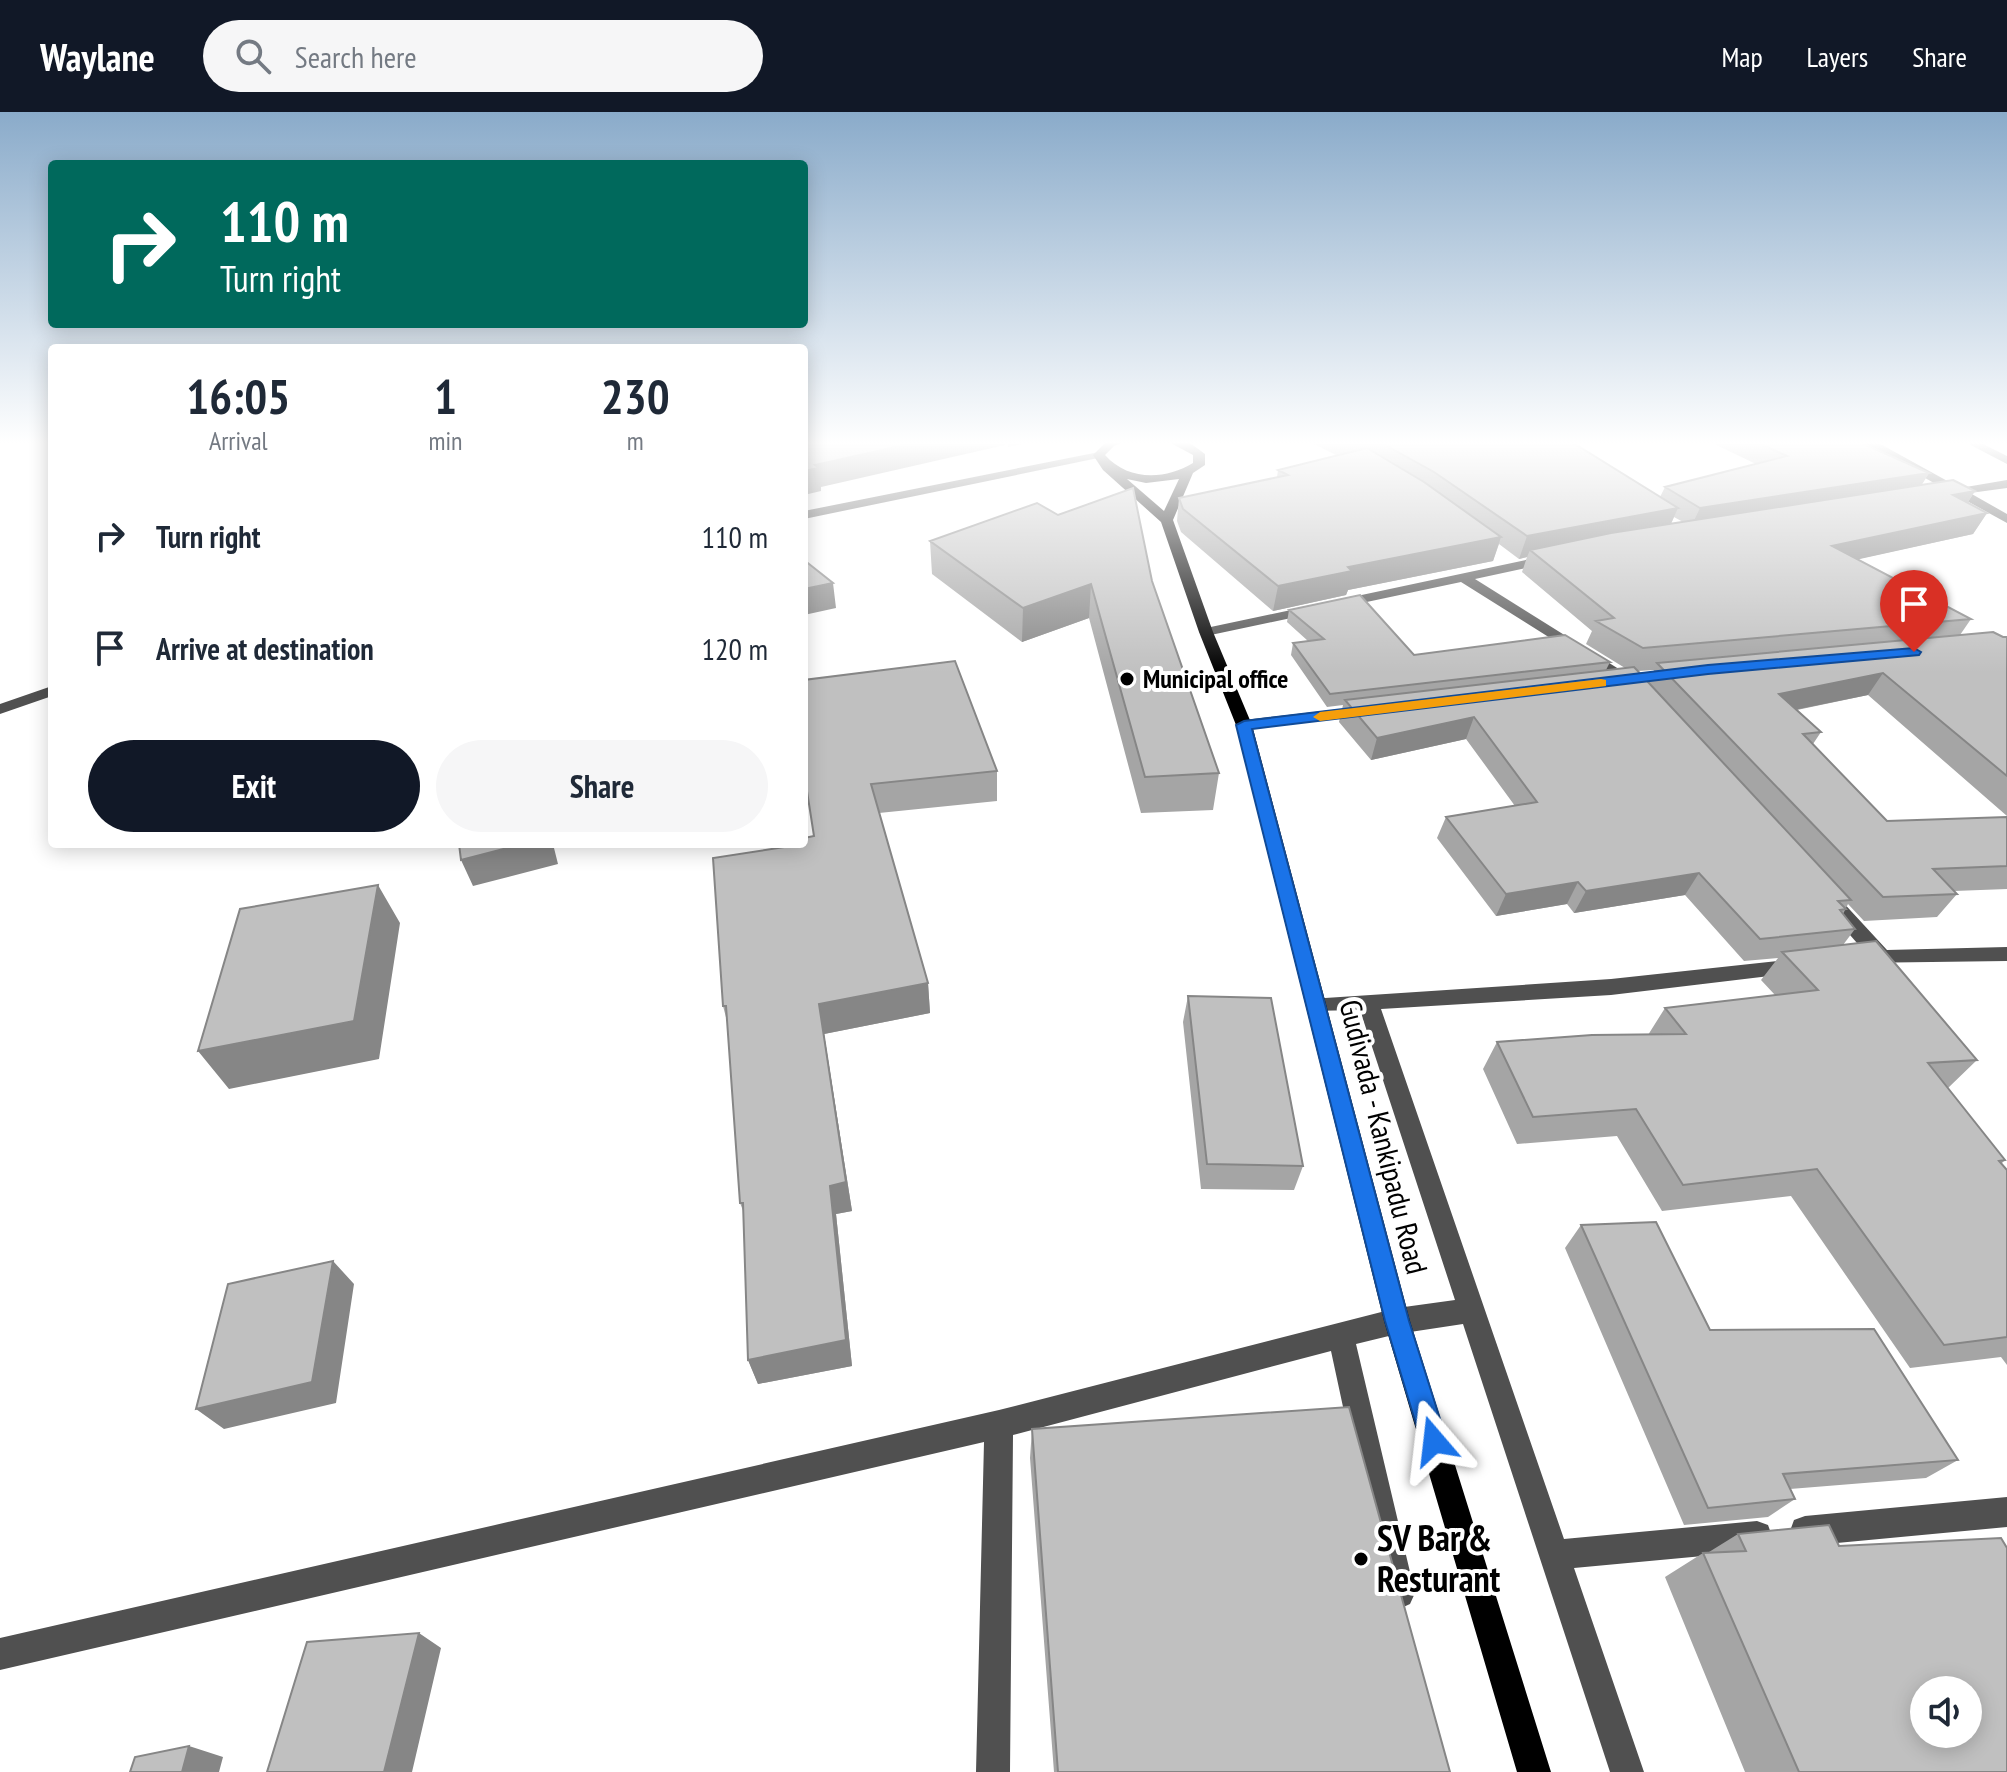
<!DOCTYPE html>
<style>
:root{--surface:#fff;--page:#f6f6f7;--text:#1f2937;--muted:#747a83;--accent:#111827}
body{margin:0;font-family:"PT Sans Narrow",sans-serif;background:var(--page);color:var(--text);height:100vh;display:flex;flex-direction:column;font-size:30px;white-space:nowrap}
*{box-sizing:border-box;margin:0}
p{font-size:26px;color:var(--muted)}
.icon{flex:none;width:44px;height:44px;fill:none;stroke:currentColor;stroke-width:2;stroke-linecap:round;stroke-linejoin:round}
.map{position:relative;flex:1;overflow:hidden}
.details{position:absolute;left:48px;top:232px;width:760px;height:504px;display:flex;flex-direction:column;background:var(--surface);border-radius:8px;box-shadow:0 4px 20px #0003}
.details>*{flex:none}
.top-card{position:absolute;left:48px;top:48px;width:760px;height:168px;border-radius:8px;box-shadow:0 4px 20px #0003;background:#00695c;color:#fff;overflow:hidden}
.tools{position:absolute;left:1910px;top:1564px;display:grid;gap:16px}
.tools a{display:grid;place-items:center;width:72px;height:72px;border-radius:50%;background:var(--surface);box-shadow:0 4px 20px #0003;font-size:40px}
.pin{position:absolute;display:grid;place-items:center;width:68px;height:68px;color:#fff;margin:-82px -34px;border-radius:50% 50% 50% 0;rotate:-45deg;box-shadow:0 0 8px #0007}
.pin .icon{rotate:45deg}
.me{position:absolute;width:88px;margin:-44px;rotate:343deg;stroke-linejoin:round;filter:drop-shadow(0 0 6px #0008)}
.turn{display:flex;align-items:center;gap:28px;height:168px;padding:0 40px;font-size:36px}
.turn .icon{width:104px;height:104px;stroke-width:2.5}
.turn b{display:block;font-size:56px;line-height:68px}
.eta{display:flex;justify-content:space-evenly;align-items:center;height:136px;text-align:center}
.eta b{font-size:48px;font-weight:700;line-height:56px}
.primary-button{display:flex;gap:16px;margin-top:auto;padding:16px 40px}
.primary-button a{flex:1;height:92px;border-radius:48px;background:var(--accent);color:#fff;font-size:32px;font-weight:700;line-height:92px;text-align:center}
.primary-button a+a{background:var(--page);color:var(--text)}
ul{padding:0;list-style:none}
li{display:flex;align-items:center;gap:24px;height:112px;padding:0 40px}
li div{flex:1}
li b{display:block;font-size:30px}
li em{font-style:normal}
header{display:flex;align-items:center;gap:48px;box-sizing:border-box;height:112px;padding:0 40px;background:var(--accent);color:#fff}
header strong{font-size:38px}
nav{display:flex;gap:44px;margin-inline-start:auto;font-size:28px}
.search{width:560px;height:72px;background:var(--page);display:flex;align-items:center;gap:20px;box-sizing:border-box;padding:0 28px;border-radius:44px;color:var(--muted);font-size:30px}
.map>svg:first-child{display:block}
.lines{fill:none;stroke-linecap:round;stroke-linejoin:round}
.minor{fill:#505050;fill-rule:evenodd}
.major{fill:#000;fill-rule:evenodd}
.wall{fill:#a5a5a5;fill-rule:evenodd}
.shaded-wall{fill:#868686}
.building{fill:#c0c0c0;stroke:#868686;stroke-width:2;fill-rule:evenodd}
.route{fill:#1a73e8;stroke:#114b97;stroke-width:2}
.slow{fill:#f59e0b}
.poi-dot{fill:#000;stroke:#fff;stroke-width:3}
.labels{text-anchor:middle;stroke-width:8;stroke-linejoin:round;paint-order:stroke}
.far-poi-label{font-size:26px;font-weight:bold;fill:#000;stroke:#fff;text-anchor:start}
.street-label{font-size:30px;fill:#000;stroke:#fff}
.near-poi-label{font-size:36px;font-weight:bold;fill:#000;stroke:#fff;text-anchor:start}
</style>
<header>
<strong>Waylane</strong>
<div class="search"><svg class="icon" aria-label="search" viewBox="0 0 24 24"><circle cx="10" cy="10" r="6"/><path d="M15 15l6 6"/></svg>Search here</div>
<nav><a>Map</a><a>Layers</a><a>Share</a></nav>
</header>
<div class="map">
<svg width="2007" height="1660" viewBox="0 0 2007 1660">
<rect width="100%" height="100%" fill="#fff"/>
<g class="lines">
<path class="minor" d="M1861 329H1875L1960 376 2007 368V376L1970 381 2007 402V411L1956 383 1944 384 1942 381 1946 378Z
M1963 329H1977L2007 344V352Z
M1099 340 1105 343 1103 345 804 407V399Z
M1549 443 1556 447 1554 450 1475 467 1638 569V575H1628L1461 470 1206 524 1199 520 1206 516Z
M52 574V584L0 602V592Z
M1367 594 1375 599 1373 602 1244 618 1236 613 1244 608Z
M1832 784 1839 786 1887 838 2007 835V849L1855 851 1852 846 1855 841 1864 839 1822 791Z
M1795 847 1802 849 1805 854 1802 859 1795 861 1611 883 1381 897 1564 1427 1757 1409 1768 1413 1772 1424 1768 1435 1757 1439 1574 1456 1644 1660H1610L1463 1212 1397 1222 1356 1232 1415 1481 1410 1492 1399 1497 1388 1492 1383 1481 1331 1239 1013 1323 1010 1660H976L984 1330 0 1558V1526L999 1298 1397 1196 1455 1188 1360 898 1310 899 1306 893 1310 887 1611 867Z
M2007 1385V1415L1805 1434 1794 1430 1790 1419 1794 1408 1805 1404Z"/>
<path class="major" d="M1127 329 1114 334 1105 343C1128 369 1165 368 1193 351V343L1167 329 1190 331 1205 342V353L1193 361 1173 408 1213 520 1252 613 1410 1209 1551 1660H1517L1384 1209 1236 613 1199 520 1161 410 1103 358 1093 343 1106 330ZM1127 367 1146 371 1179 367 1164 399Z"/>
</g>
<path class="wall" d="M1308 329H1570L1660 385 1665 375 1756 352 1708 329H1857L1929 361 1921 373 1975 379 1968 390 1987 401 1973 422 1858 447 1971 507 1960 523 2007 525V704L1868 583 1797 598 1821 620 1813 632 1887 709 2007 705V777L1954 779 1957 782 1937 805 1864 809 1848 792 1843 802 1855 817 1843 833 1977 948 1948 976 2005 1048 2001 1052 2007 1058V1253L2001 1245 1910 1256 1791 1084 1662 1099 1617 1024 1517 1032 1483 957 1497 930 1648 923 1665 896 1775 883 1761 868 1778 846 1744 849 1685 783 1574 801 1567 792 1496 804 1437 726 1446 705 1515 694 1466 627 1371 648 1339 610 1343 593 1327 595 1291 543 1293 531 1308 529 1287 510 1289 498 1414 543 1610 550 1606 558 1625 556 1586 532 1592 519 1522 460 1527 445 1519 447 1499 432 1493 449 1348 478 1346 483 1273 499 1181 420 1177 409 1179 386 1277 365 1278 358 1336 343ZM1674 405 1683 410 1671 412ZM1654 558 1648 570 1638 559Z
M930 429 1152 469 1219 661 1213 698 1141 701 1089 506 1022 530 932 462Z
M997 659V689L879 701 928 871 930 901 824 922 852 1099 836 1102 852 1254 758 1272 748 1248 744 1101 740 1091 727 909 723 894 804 732 814 724 804 660Z
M1188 884 1303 1054 1294 1078 1201 1077 1183 910Z
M1581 1113 1710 1218 1958 1348 1926 1366 1790 1377 1795 1387 1768 1405 1684 1413 1565 1136Z
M1032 1317 1450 1660H1054L1030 1346Z
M1738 1422 1839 1434 2007 1660H1745L1665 1465 1703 1441 1709 1440Z"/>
<path class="shaded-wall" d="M922 329H1005V333L821 375V379L804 383V359L815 353Z
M1008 329H1034L1008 335Z
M1929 361 1918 379 1691 415 1700 396Z
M1975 379 1961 400 1953 383Z
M1678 396 1668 418 1530 438 1527 445 1519 447 1527 424Z
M1987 401 1973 422 1819 456 1832 434Z
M1501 425 1493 449 1348 478 1346 483 1273 499 1278 474 1348 455Z
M833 471 836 496 804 503V477Z
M1091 472 1089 506 1022 530 1023 496Z
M1883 561 1868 583 1765 604 1779 582Z
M1474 605 1466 627 1371 648 1377 626Z
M523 732H553L558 752 473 774 461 748Z
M1699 761 1685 783 1574 801 1586 779Z
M1578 770 1567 792 1496 804 1506 782Z
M378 773 400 811 379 947 229 977 198 939Z
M928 871 930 901 824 922 852 1099 836 1102 852 1254 758 1272 748 1248 830 1074 819 892Z
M333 1149 354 1172 336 1291 224 1317 196 1297Z
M419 1521 441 1536 412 1660H384Z
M189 1634 223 1645 219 1660H182Z"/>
<path class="building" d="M804 329H922L815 353 819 356 804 359Z
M1378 329H1570L1678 396 1527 424 1434 360Z
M1754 329H1857L1929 361 1700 396 1665 375 1787 344Z
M1367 336 1424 370 1501 425 1348 455 1352 459 1278 474 1183 397 1179 386 1288 363 1278 358Z
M1953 368 1975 379 1953 383 1987 401 1832 434 1971 507 1643 536 1596 509 1614 506 1530 438 1611 421Z
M1133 376 1152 469 1219 661 1145 665 1091 472 1023 496 930 429 1037 391 1058 403Z
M804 448 833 471 804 477Z
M1360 483 1414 543 1565 523 1610 550 1330 582 1293 531 1324 527 1289 498Z
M1993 520 2003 525H2007V664L1883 561 1779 582 1821 620 1803 622 1887 709 2007 705V754L1933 757 1957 782 1883 785 1657 551Z
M955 549 997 659 871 672 928 871 819 892 846 1070 830 1074 846 1228 748 1248 743 1091H740L726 894H723L713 746 804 732V726L814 724 804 660V568Z
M1634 555 1851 788 1838 789 1846 797 1840 798 1855 817 1760 827 1699 761 1586 779 1578 770 1506 782 1446 705 1537 690 1474 605 1377 626 1345 588Z
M459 732H523L461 748Z
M378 773 354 909 198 939 240 797Z
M1876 829 1977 948 1928 951 2005 1048 1999 1049 2007 1058V1225L1944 1233 1817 1057 1683 1073 1636 997 1533 1005 1497 930 1592 923 1686 922 1665 896 1818 878 1782 840Z
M1188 884 1271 886 1303 1054 1207 1052Z
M1656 1110 1710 1218 1874 1217 1958 1348 1783 1362 1795 1387 1708 1396 1581 1113Z
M333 1149 312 1270 196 1297 228 1172Z
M1349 1295 1450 1660H1058L1032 1317Z
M1829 1413 1839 1434 2001 1426 2007 1436V1660H1799L1703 1441 1746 1439 1738 1422ZM1924 1578H1968V1622H1924Z
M419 1521 384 1660H267L307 1530Z
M189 1634 182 1660H130L135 1645Z"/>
<linearGradient id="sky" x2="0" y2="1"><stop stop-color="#8aabca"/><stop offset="0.59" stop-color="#fff"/><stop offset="1" stop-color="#fff" stop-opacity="0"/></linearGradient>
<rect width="2007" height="561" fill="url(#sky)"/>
<path class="route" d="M1914 536 1921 540 1919 543 1708 562 1252 617 1409 1209 1447 1329 1443 1339 1434 1342 1424 1339 1385 1209 1236 613 1244 609 1708 553Z"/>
<path class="slow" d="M1601 567 1606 568V574L1320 609 1313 605 1320 600Z"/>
<g class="poi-dot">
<circle cx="1127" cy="567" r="8"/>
<circle cx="1361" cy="1447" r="8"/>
</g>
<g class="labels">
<g class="far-poi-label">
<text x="1143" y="576">Municipal office</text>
</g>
<g class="street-label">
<text transform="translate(1383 1025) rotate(76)" y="10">Gudivada - Kankipadu Road</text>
</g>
<g class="near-poi-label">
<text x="1377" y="1439">SV Bar &amp;<tspan x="1377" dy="41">Resturant</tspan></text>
</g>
</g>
</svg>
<div class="tools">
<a><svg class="icon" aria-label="sound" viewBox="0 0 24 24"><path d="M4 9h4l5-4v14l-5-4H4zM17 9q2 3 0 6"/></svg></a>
</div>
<div class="pin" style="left:1914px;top:540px;background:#d93025"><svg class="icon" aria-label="arrive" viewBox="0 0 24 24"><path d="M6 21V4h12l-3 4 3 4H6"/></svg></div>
<svg class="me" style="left:1434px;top:1329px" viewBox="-20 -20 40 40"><path d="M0-17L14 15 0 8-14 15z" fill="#1a73e8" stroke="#fff" stroke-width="4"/></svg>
<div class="top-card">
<div class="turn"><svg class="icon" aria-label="right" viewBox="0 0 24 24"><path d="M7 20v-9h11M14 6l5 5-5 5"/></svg><div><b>110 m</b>Turn right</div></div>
</div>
<section class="details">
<div class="eta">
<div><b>16:05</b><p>Arrival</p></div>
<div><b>1</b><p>min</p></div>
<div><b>230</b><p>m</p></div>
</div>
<ul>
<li><svg class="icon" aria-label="right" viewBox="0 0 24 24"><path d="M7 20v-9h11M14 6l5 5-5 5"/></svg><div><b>Turn right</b></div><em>110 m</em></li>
<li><svg class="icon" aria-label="arrive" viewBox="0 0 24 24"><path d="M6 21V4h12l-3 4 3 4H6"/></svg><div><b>Arrive at destination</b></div><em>120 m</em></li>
</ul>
<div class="primary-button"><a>Exit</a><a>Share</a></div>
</section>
</div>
